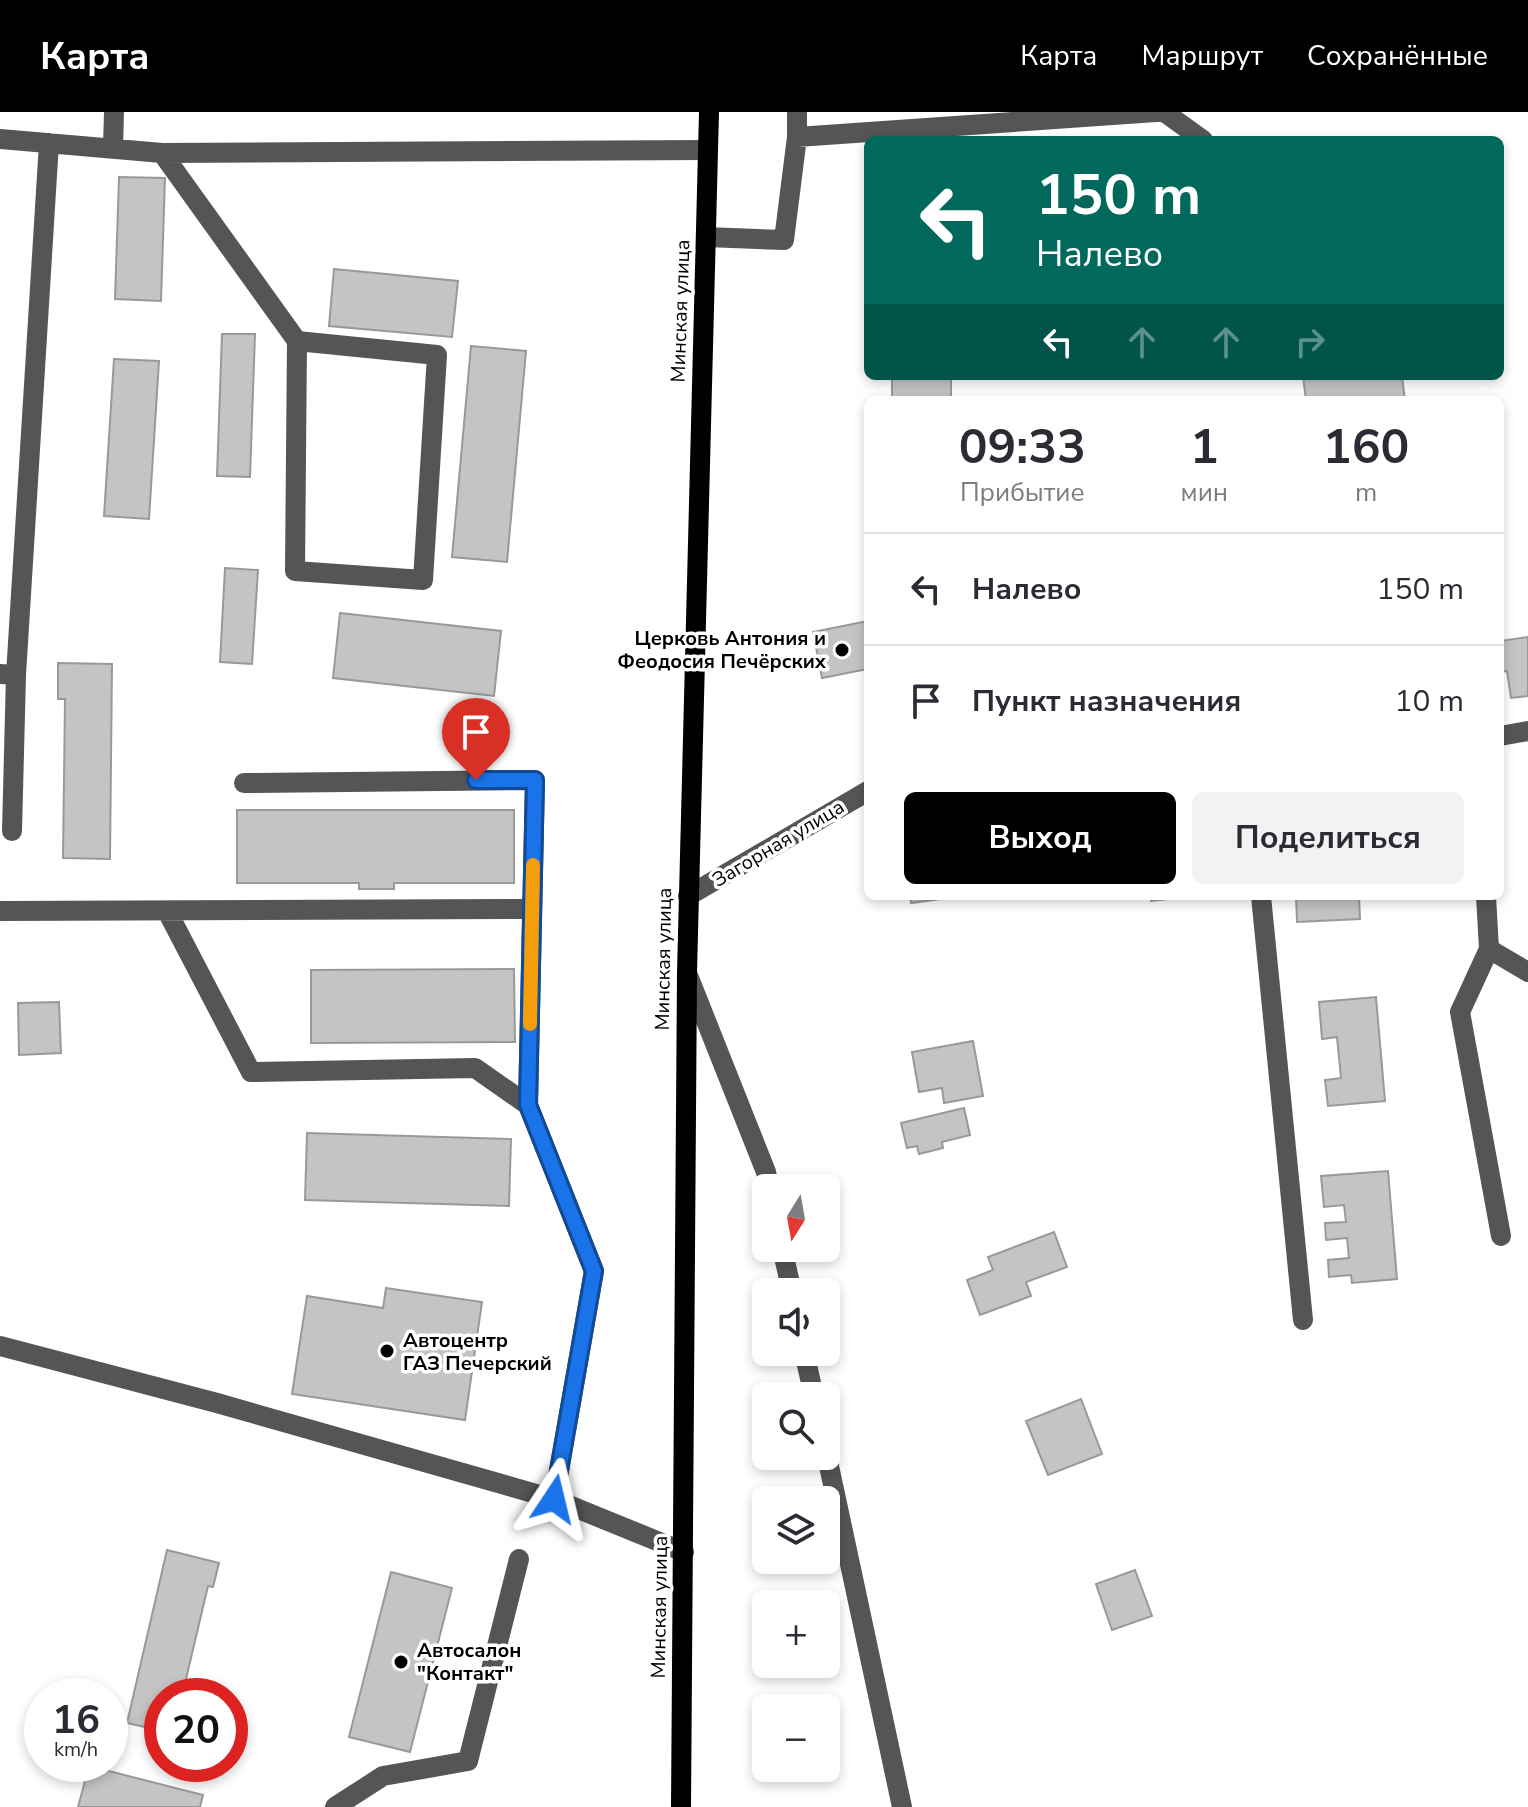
<!DOCTYPE html>
<html lang="ru">
<meta charset="utf-8">
<style>
:root{--surface:#fff;--page:#f2f2f3;--text:#2b2b33;--muted:#7c7c81;--line:#e1e1e2;--accent:#000}
body{margin:0;font-family:"Nunito Sans",sans-serif;background:var(--page);color:var(--text);height:100vh;display:flex;flex-direction:column;font-size:30px;white-space:nowrap}
*{box-sizing:border-box;margin:0}
p{font-size:26px;color:var(--muted)}
.icon{flex:none;width:44px;height:44px;fill:none;stroke:currentColor;stroke-width:2;stroke-linecap:round;stroke-linejoin:round}
.map{position:relative;flex:1;overflow:hidden}
.panel{position:absolute;left:864px;top:284px;width:640px;height:504px;display:flex;flex-direction:column;background:var(--surface);border-radius:12px;box-shadow:0 4px 12px #0003}
.panel>*{flex:none}
.guide{position:absolute;left:864px;top:24px;width:640px;height:244px;border-radius:12px;box-shadow:0 4px 12px #0003;background:#00695c;color:#fff;overflow:hidden}
.needle{width:52px;rotate:191deg}
.fabs{position:absolute;left:752px;top:1062px;display:grid;gap:16px}
.fabs a{display:grid;place-items:center;width:88px;height:88px;border-radius:12px;background:var(--surface);box-shadow:0 4px 12px #0003;font-size:40px}
.speed{position:absolute;left:24px;top:1566px;display:flex;gap:16px;font-size:40px;font-weight:700;text-align:center}
.speed>*{display:grid;place-content:center;width:104px;height:104px;border-radius:50%;background:var(--surface);box-shadow:0 4px 12px #0003;line-height:1}
.speed small{font-size:20px;font-weight:400}
.speed .limit{border:12px solid #d22;background:#fff;color:#111}
.pin{position:absolute;display:grid;place-items:center;width:68px;height:68px;color:#fff;margin:-82px -34px;border-radius:50% 50% 50% 0;rotate:-45deg;box-shadow:0 0 8px #0007}
.pin .icon{rotate:45deg}
.me{position:absolute;width:88px;margin:-44px;rotate:10deg;stroke-linejoin:round;filter:drop-shadow(0 0 6px #0008)}
.turn{display:flex;align-items:center;gap:28px;height:168px;padding:0 40px;font-size:36px}
.turn .icon{width:104px;height:104px;stroke-width:2.5}
.turn b{display:block;font-size:56px;line-height:68px}
.lanes{display:flex;align-items:center;height:76px;padding:0 40px;background:#0003;justify-content:center;gap:40px;direction:ltr}
.lanes .off{opacity:.35}
.eta{display:flex;justify-content:space-evenly;align-items:center;height:136px;text-align:center}
.eta b{font-size:48px;font-weight:700;line-height:56px}
.button{display:flex;gap:16px;margin-top:auto;padding:16px 40px}
.button a{flex:1;height:92px;border-radius:12px;background:var(--accent);color:#fff;font-size:32px;font-weight:700;line-height:92px;text-align:center}
.button a+a{background:var(--page);color:var(--text)}
ul{padding:0;list-style:none}
li{display:flex;align-items:center;gap:24px;height:112px;padding:0 40px;border-top:2px solid var(--line)}
li div{flex:1}
li b{display:block;font-size:30px}
li em{font-style:normal}
header{display:flex;align-items:center;gap:48px;box-sizing:border-box;height:112px;padding:0 40px;background:var(--accent);color:#fff}
header strong{font-size:38px}
nav{display:flex;gap:44px;margin-inline-start:auto;font-size:28px}
.map>svg:first-child{display:block}
.building{fill:#c4c4c4;stroke:#999;stroke-width:2}
.lines{fill:none;stroke-linecap:round;stroke-linejoin:round}
.minor{stroke:#555;stroke-width:20}
.major{stroke:#000;stroke-width:20}
.route-casing{stroke:#114b97;stroke-width:20}
.route{stroke:#1a73e8;stroke-width:14}
.slow{stroke:#f59e0b;stroke-width:14}
.poi-dot{fill:#000;stroke:#fff;stroke-width:3}
.labels{text-anchor:middle;stroke-width:7;stroke-linejoin:round;paint-order:stroke}
.street-label{font-size:20px;fill:#000;stroke:#fff}
.poi-label{font-size:20px;font-weight:bold;fill:#000;stroke:#fff;text-anchor:start}
</style>
<header>
<strong>Карта</strong>
<nav><a>Карта</a><a>Маршрут</a><a>Сохранённые</a></nav>
</header>
<div class="map">
<svg width="1528" height="1695" viewBox="0 0 1528 1695">
<rect width="100%" height="100%" fill="#fff"/>
<path class="building" d="M1500 51H1502V104H1500Z
M119 65 165 66 161 189 115 187Z
M334 157 458 169 452 225 329 214Z
M222 222H255L250 365 217 364Z
M471 234 526 239 507 450 452 445Z
M114 247 159 249 149 407 104 404Z
M892 264H951V288H892Z
M1303 264H1402L1405 288H1306Z
M225 456 258 458 252 552 220 550Z
M340 501 501 519 494 584 333 566Z
M868 509V557L822 566 813 520Z
M1528 525V584L1511 586 1507 559 1500 560V529Z
M58 551 112 552 110 747 63 746 65 587H58Z
M237 698H514V771H394V777H359V771H237Z
M910 784H962L911 791Z
M1151 784H1168L1169 787 1151 789Z
M1296 784H1359L1360 807 1297 810Z
M514 857 515 930 311 931V858Z
M1376 885 1385 989 1328 994 1325 968 1341 966 1337 925 1322 927 1319 890Z
M59 890 61 941 19 943 18 891Z
M973 929 983 984 944 991 942 976 919 980 912 940Z
M964 996 970 1023 942 1030 943 1036 919 1042 917 1034 907 1036 901 1011Z
M307 1021 511 1027 509 1094 305 1088Z
M1388 1059 1397 1167 1352 1171 1351 1163 1329 1165 1328 1148 1349 1146 1347 1126 1326 1128 1325 1111 1346 1110 1344 1093 1324 1095 1321 1064Z
M1054 1120 1067 1155 1026 1170 1031 1184 980 1203 967 1168 993 1158 988 1145Z
M386 1176 482 1190 465 1308 292 1282 307 1184 383 1196Z
M1081 1287 1102 1342 1048 1363 1026 1309Z
M167 1438 219 1451 213 1475 208 1474 182 1584H162V1619L127 1611Z
M1135 1458 1152 1504 1112 1518 1096 1472Z
M391 1460 452 1476 410 1640 349 1625Z
M89 1654 203 1683 200 1695H78Z"/>
<g class="lines">
<path class="minor" d="M797 0V25
M1164 0 1203 28
M0 27 162 41 708 38
M113 36 114 0
M162 41 297 229 295 459 423 468 437 243 297 229
M706 125 784 128 797 25 1156 0
M0 562 16 563 49 31
M1500 624 1528 619
M244 671 535 668 528 993 594 1159 554 1387
M12 719 16 563
M688 784 868 679
M1261 784 1303 1208
M1486 784 1489 837 1460 900 1501 1124
M0 799 532 797
M167 799 251 960 475 956 528 993
M1489 837 1528 860
M687 861 766 1060 769 1076
M782 1136 792 1180
M0 1234 217 1291 554 1387 684 1440
M804 1240 814 1284
M826 1340 902 1695
M335 1695 383 1664 468 1649 519 1447"/>
<path class="major" d="M681 1695 687 861 709 0"/>
</g>
<g class="lines">
<g class="route-casing">
<path id="route" d="M476 668H535L528 993 594 1159 554 1387"/>
</g>
<use href="#route" class="route"/>
<path class="slow" d="M530 912 533 753"/>
</g>
<g class="poi-dot">
<circle cx="842" cy="538" r="8"/>
<circle cx="387" cy="1239" r="8"/>
<circle cx="401" cy="1550" r="8"/>
</g>
<g class="labels">
<g class="street-label">
<text transform="translate(680 199) rotate(-88)" y="7">Минская улица</text>
<text transform="translate(778 731) rotate(-31)" y="7">Загорная улица</text>
<text transform="translate(663 847) rotate(-89)" y="7">Минская улица</text>
<text transform="translate(659 1495) rotate(-89)" y="7">Минская улица</text>
</g>
<g class="poi-label">
<text x="826" y="533" text-anchor="end">Церковь Антония и<tspan x="826" dy="23">Феодосия Печёрских</tspan></text>
<text x="403" y="1235">Автоцентр<tspan x="403" dy="23">ГАЗ Печерский</tspan></text>
<text x="417" y="1545">Автосалон<tspan x="417" dy="23">"Контакт"</tspan></text>
</g>
</g>
</svg>
<div class="fabs">
<a><svg class="needle" viewBox="-14 -14 28 28"><path d="M0-13l5 13h-10z" fill="#e53935"/><path d="M0 13l5-13h-10z" fill="#7c7c81"/></svg></a>
<a><svg class="icon" aria-label="sound" viewBox="0 0 24 24"><path d="M4 9h4l5-4v14l-5-4H4zM17 9q2 3 0 6"/></svg></a>
<a><svg class="icon" aria-label="search" viewBox="0 0 24 24"><circle cx="10" cy="10" r="6"/><path d="M15 15l6 6"/></svg></a>
<a><svg class="icon" aria-label="layers" viewBox="0 0 24 24"><path d="M12 4l9 5-9 5-9-5zM3 14l9 5 9-5"/></svg></a>
<a>+</a>
<a>−</a>
</div>
<div class="speed"><div>16<small>km/h</small></div><div class="limit">20</div></div>
<div class="pin" style="left:476px;top:668px;background:#d93025"><svg class="icon" aria-label="arrive" viewBox="0 0 24 24"><path d="M6 21V4h12l-3 4 3 4H6"/></svg></div>
<svg class="me" style="left:554px;top:1387px" viewBox="-20 -20 40 40"><path d="M0-17L14 15 0 8-14 15z" fill="#1a73e8" stroke="#fff" stroke-width="4"/></svg>
<div class="guide">
<div class="turn"><svg class="icon" aria-label="left" viewBox="0 0 24 24"><path d="M17 20v-9H6M10 6l-5 5 5 5"/></svg><div><b>150 m</b>Налево</div></div>
<div class="lanes"><svg class="icon" aria-label="left" viewBox="0 0 24 24"><path d="M17 20v-9H6M10 6l-5 5 5 5"/></svg><svg class="icon off" aria-label="ahead" viewBox="0 0 24 24"><path d="M12 20V5M6 11l6-6 6 6"/></svg><svg class="icon off" aria-label="ahead" viewBox="0 0 24 24"><path d="M12 20V5M6 11l6-6 6 6"/></svg><svg class="icon off" aria-label="right" viewBox="0 0 24 24"><path d="M7 20v-9h11M14 6l5 5-5 5"/></svg></div>
</div>
<section class="panel">
<div class="eta">
<div><b>09:33</b><p>Прибытие</p></div>
<div><b>1</b><p>мин</p></div>
<div><b>160</b><p>m</p></div>
</div>
<ul>
<li><svg class="icon" aria-label="left" viewBox="0 0 24 24"><path d="M17 20v-9H6M10 6l-5 5 5 5"/></svg><div><b>Налево</b></div><em>150 m</em></li>
<li><svg class="icon" aria-label="arrive" viewBox="0 0 24 24"><path d="M6 21V4h12l-3 4 3 4H6"/></svg><div><b>Пункт назначения</b></div><em>10 m</em></li>
</ul>
<div class="button"><a>Выход</a><a>Поделиться</a></div>
</section>
</div>
